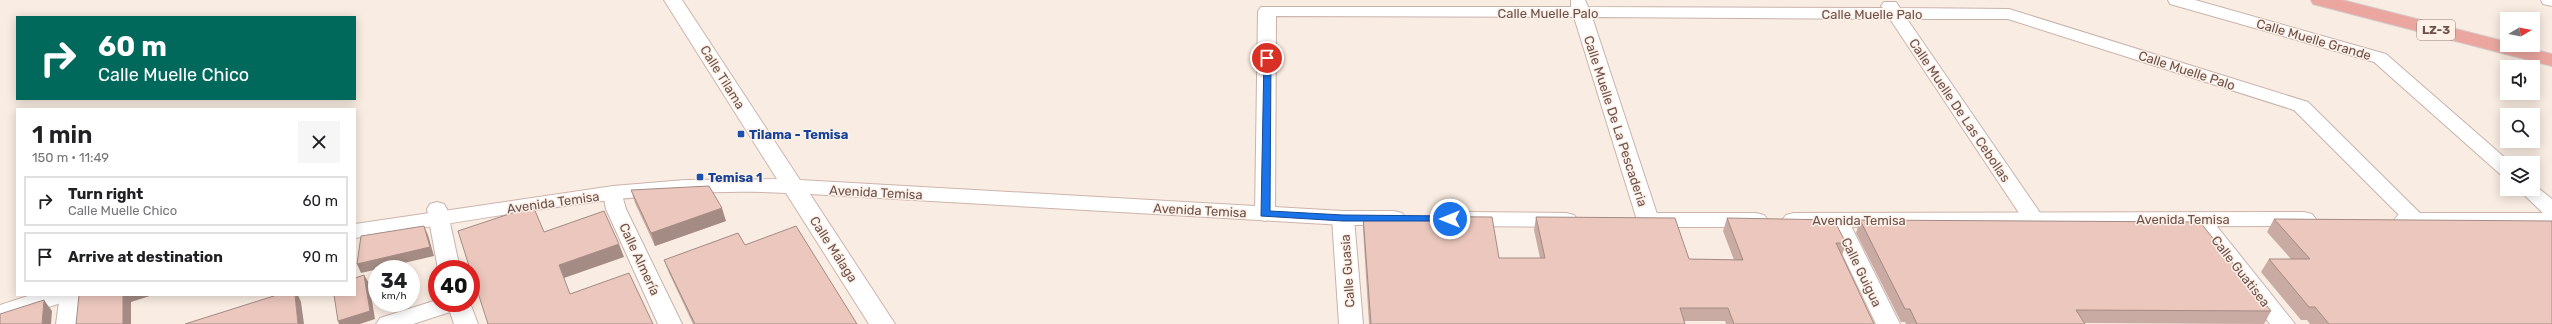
<!DOCTYPE html>
<meta charset="utf-8">
<style>
:root{--surface:#fff;--page:#f6f6f6;--text:#202124;--muted:#757577;--line:#e0e0e0}
body{margin:0;font-family:Rubik,sans-serif;background:var(--page);color:var(--text);height:100vh;display:flex;flex-direction:column;font-size:15px;white-space:nowrap}
*{box-sizing:border-box;margin:0}
p{font-size:13px;color:var(--muted)}
.icon{flex:none;width:22px;height:22px;fill:none;stroke:currentColor;stroke-width:2;stroke-linecap:round;stroke-linejoin:round}
.map{position:relative;flex:1;overflow:hidden}
.sheet{position:absolute;left:16px;top:108px;width:340px;height:188px;display:flex;flex-direction:column;background:var(--surface);border-radius:0px;box-shadow:0 2px 10px #0003}
.sheet>*{flex:none}
.top-card{position:absolute;left:16px;top:16px;width:340px;height:84px;border-radius:0px;box-shadow:0 2px 10px #0003;background:#00695c;color:#fff;overflow:hidden}
.needle{width:26px;rotate:80deg}
.controls{position:absolute;left:2500px;top:12px;display:grid;gap:8px}
.controls a{display:grid;place-items:center;width:40px;height:40px;border-radius:0px;background:var(--surface);box-shadow:0 2px 10px #0003;font-size:20px}
.speed{position:absolute;left:368px;top:260px;display:flex;gap:8px;font-size:20px;font-weight:700;text-align:center}
.speed>*{display:grid;place-content:center;width:52px;height:52px;border-radius:50%;background:var(--surface);box-shadow:0 2px 10px #0003;line-height:1}
.speed small{font-size:10px;font-weight:400}
.speed .limit{border:6px solid #d22;background:#fff;color:#111}
.pin{position:absolute;display:grid;place-items:center;width:34px;height:34px;color:#fff;margin:-17px;border:2px solid #fff;border-radius:50%;box-shadow:0 1px 4px #0007}
.me{position:absolute;width:44px;margin:-22px;rotate:270deg;stroke-linejoin:round;filter:drop-shadow(0 0 3px #0008)}
.turn{display:flex;align-items:center;gap:14px;height:84px;padding:0 16px;font-size:18px}
.turn .icon{width:52px;height:52px;stroke-width:2.5}
.turn b{display:block;font-size:28px;line-height:34px}
.round{display:grid;place-items:center;flex:none;width:42px;height:42px;border-radius:0px;background:var(--page)}
.overview{display:flex;align-items:center;justify-content:space-between;height:68px;padding:0 16px}
h1{font-size:24px;font-weight:600;line-height:30px}
ul{padding:0;list-style:none}
li{display:flex;align-items:center;gap:12px;height:50px;margin:0 8px 6px;padding:0 8px;border:2px solid var(--line);border-radius:0px}
li div{flex:1}
li b{display:block;font-size:15px}
li em{font-style:normal}
.map>svg:first-child{display:block}
.lines{fill:none;stroke-linecap:round;stroke-linejoin:round}
.street-casing{stroke:#c8b3ab;stroke-width:2}
.secondary-casing{stroke:#cdb4ab;stroke-width:2}
.highway-casing{stroke:#d3cbc9;stroke-width:2}
.street{fill:#fff;fill-rule:evenodd}
.secondary{fill:#fff;fill-rule:evenodd}
.highway{fill:#eca6a0;fill-rule:evenodd}
.wall{fill:#caaba3}
.shaded-wall{fill:#a48b84}
.building{fill:#ebc7bd;stroke:#a48b84}
.route{fill:#1a73e8;stroke:#114b97}
.transit-dot{fill:#1a4fb4;stroke:#fcf0e7;stroke-width:1.5}
.labels{text-anchor:middle;stroke-width:3;stroke-linejoin:round;paint-order:stroke}
.shield{fill:#fcf0e7;stroke:#98817a;stroke-width:1}
.shield-label{font-size:12px;font-weight:bold;fill:#6d524c}
.street-label{font-size:13px;fill:#6d524c;stroke:#fcf0e7}
.transit-label{font-size:13px;font-weight:bold;fill:#164399;stroke:#fcf0e7;text-anchor:start}
</style>
<div class="map">
<svg width="2552" height="324" viewBox="0 0 2552 324">
<rect width="100%" height="100%" fill="#f9ece2"/>
<g class="lines">
<g class="street-casing">
<path id="street" d="M1571 0H1585L1588 7 1883 8 1881 6 1884 2H1896L1900 8 2009 9 2308 102 2427 220 2423 225 2416 227 2409 225 2294 110 2008 19H1907L2045 220 2041 225 2034 227 2027 225 1890 19 1592 17 1659 220 1655 225 1648 227 1641 225 1637 220 1574 17 1276 16 1275 214 1272 219 1265 221 1258 219 1255 214 1258 11 1261 7H1571Z
M2168 0H2195L2386 54 2511 163H2507V176L2500 174 2374 62 2170 4Z
M2533 184 2552 199V217L2545 215 2518 189H2533Z
M613 187 620 188 626 209 682 324H658L606 209 603 193 606 188Z
M437 202 444 204 447 209 460 269H438L427 209 430 204Z
M1343 211 1350 213 1354 218 1363 324H1339L1332 218 1336 213Z
M2200 212 2207 214 2295 324H2270L2189 219 2193 214Z
M1837 213 1844 215 1848 220 1900 324H1876L1826 220 1830 215Z
M60 295H82L80 324H56Z
M437 300V303H470L478 324H454L450 312 413 324H376L380 318Z"/>
</g>
<g class="secondary-casing">
<path id="secondary" d="M664 0H682L800 180 1343 211H1394L1402 213 1406 218 1402 223 1394 225H1343L810 194 895 324H869L786 193C646 185 494 218 355 238V224L613 186 685 180 777 179Z
M2541 0H2552V6L2543 4Z
M1462 212 1566 213 1574 215 1578 220 1574 225 1566 227 1462 226 1454 224 1450 219 1454 214Z
M2304 212 2312 214 2316 219 2312 224 2304 226 1794 227 1786 225 1782 220 1786 215 1794 213Z
M1646 213H1756L1764 215 1768 220 1764 225 1756 227H1646L1638 225 1634 220 1638 215Z
M2406 213H2552V227H2406L2398 225 2394 220 2398 215Z
M31 295H70L67 301 0 323V305Z"/>
</g>
<g class="highway-casing">
<path id="highway" d="M2311 0H2342L2507 42V45H2517L2552 54V66L2313 4Z"/>
</g>
<use href="#street" class="street"/>
<use href="#secondary" class="secondary"/>
<use href="#highway" class="highway"/>
</g>
<path class="wall" d="M631 190 726 221 655 246 635 203Z
M1363 216 1499 258H1540L1534 230 1536 217 1689 259 1734 260 1723 231 1727 218 1846 243 1842 256 1874 324H1726L1725 321H1684L1685 324H1369L1363 229Z
M2274 219 2552 324H2310L2307 320H2301L2261 272 2269 259H2291L2267 232Z
M1860 220 2271 311 2264 324 2084 323 2085 324H1906L1905 322H1901L1856 233Z
M745 245 857 324H693L669 273 664 260Z"/>
<path class="shaded-wall" d="M722 208 726 221 655 246 651 233Z
M424 226 428 235 434 256 361 273 357 264Z
M619 244 624 257 564 278 559 265Z
M364 275 369 283 375 319 360 324H339L338 321Z
M123 295H153L131 302V324H123Z
M295 295H298L301 302 304 324H298Z
M44 300 52 311 51 324H42Z"/>
<path class="building" d="M709 186 722 208 651 233 631 190Z
M533 206 544 232 604 211 619 244 559 265 570 294 629 273 653 324H488L471 271V269H470L458 231Z
M1363 216 1492 217 1499 258H1545L1536 217 1675 218 1689 259 1743 260 1727 218 1834 220 1846 243H1836L1874 324H1734L1728 308H1680L1685 324H1371Z
M2274 219 2552 221V324H2329L2315 307H2309L2269 259H2310Z
M1860 220 2200 222 2271 311 2076 310 2085 324H1917L1910 309H1905Z
M424 226 430 247 357 264 361 236Z
M796 226 857 324H695L664 260 738 233 745 245Z
M364 275 370 311 338 321 334 295H355V278Z
M79 295H123V324H76Z
M277 295H295L298 324H185Z
M44 300 42 324H0V314Z"/>
<path class="route" d="M1264 56 1271 58 1270 211 1343 215 1450 216 1455 219 1453 221H1343L1261 216Z"/>
<g class="transit-dot">
<rect x="737" y="130" width="8" height="8" rx="2"/>
<rect x="696" y="173" width="8" height="8" rx="2"/>
</g>
<g class="labels">
<rect class="shield" x="2417" y="20" width="38" height="20" rx="3"/>
<g class="shield-label">
<text x="2436" y="34">LZ-3</text>
</g>
<g class="street-label">
<text x="1548" y="18">Calle Muelle Palo</text>
<text x="1872" y="19">Calle Muelle Palo</text>
<text transform="translate(2314 39) rotate(16)" y="5">Calle Muelle Grande</text>
<text transform="translate(2187 70) rotate(18)" y="5">Calle Muelle Palo</text>
<text transform="translate(723 77) rotate(58)" y="5">Calle Tilama</text>
<text transform="translate(1960 110) rotate(56)" y="5">Calle Muelle De Las Cebollas</text>
<text transform="translate(1616 121) rotate(72)" y="5">Calle Muelle De La Pescaderia</text>
<text transform="translate(876 192) rotate(3)" y="5">Avenida Temisa</text>
<text transform="translate(553 202) rotate(-8)" y="5">Avenida Temisa</text>
<text transform="translate(1200 210) rotate(3)" y="5">Avenida Temisa</text>
<text x="2183" y="224">Avenida Temisa</text>
<text x="1859" y="225">Avenida Temisa</text>
<text transform="translate(834 249) rotate(57)" y="5">Calle Málaga</text>
<text transform="translate(640 259) rotate(65)" y="5">Calle Almería</text>
<text transform="translate(1347 271) rotate(-94)" y="5">Calle Guasia</text>
<text transform="translate(2241 271) rotate(52)" y="5">Calle Guatisea</text>
<text transform="translate(1862 272) rotate(64)" y="5">Calle Guigua</text>
</g>
<g class="transit-label">
<text x="749" y="139">Tilama - Temisa</text>
<text x="708" y="182">Temisa 1</text>
</g>
</g>
</svg>
<div class="controls">
<a><svg class="needle" viewBox="-14 -14 28 28"><path d="M0-13l5 13h-10z" fill="#e53935"/><path d="M0 13l5-13h-10z" fill="#757577"/></svg></a>
<a><svg class="icon" aria-label="sound" viewBox="0 0 24 24"><path d="M4 9h4l5-4v14l-5-4H4zM17 9q2 3 0 6"/></svg></a>
<a><svg class="icon" aria-label="search" viewBox="0 0 24 24"><circle cx="10" cy="10" r="6"/><path d="M15 15l6 6"/></svg></a>
<a><svg class="icon" aria-label="layers" viewBox="0 0 24 24"><path d="M12 4l9 5-9 5-9-5zM3 14l9 5 9-5"/></svg></a>
</div>
<div class="speed"><div>34<small>km/h</small></div><div class="limit">40</div></div>
<div class="pin" style="left:1267px;top:58px;background:#d93025"><svg class="icon" aria-label="arrive" viewBox="0 0 24 24"><path d="M6 21V4h12l-3 4 3 4H6"/></svg></div>
<svg class="me" style="left:1450px;top:219px" viewBox="-20 -20 40 40"><circle r="17" fill="#1a73e8" stroke="#fff" stroke-width="3"/><path d="M0-11L8 9 0 5-8 9z" fill="#fff"/></svg>
<div class="top-card">
<div class="turn"><svg class="icon" aria-label="right" viewBox="0 0 24 24"><path d="M7 20v-9h11M14 6l5 5-5 5"/></svg><div><b>60 m</b>Calle Muelle Chico</div></div>
</div>
<section class="sheet">
<div class="overview"><div><h1>1 min</h1><p>150 m · 11:49</p></div><a class="round"><svg class="icon" aria-label="close" viewBox="0 0 24 24"><path d="M6 6l12 12M18 6L6 18"/></svg></a></div>
<ul>
<li><svg class="icon" aria-label="right" viewBox="0 0 24 24"><path d="M7 20v-9h11M14 6l5 5-5 5"/></svg><div><b>Turn right</b><p>Calle Muelle Chico</p></div><em>60 m</em></li>
<li><svg class="icon" aria-label="arrive" viewBox="0 0 24 24"><path d="M6 21V4h12l-3 4 3 4H6"/></svg><div><b>Arrive at destination</b></div><em>90 m</em></li>
</ul>
</section>
</div>
